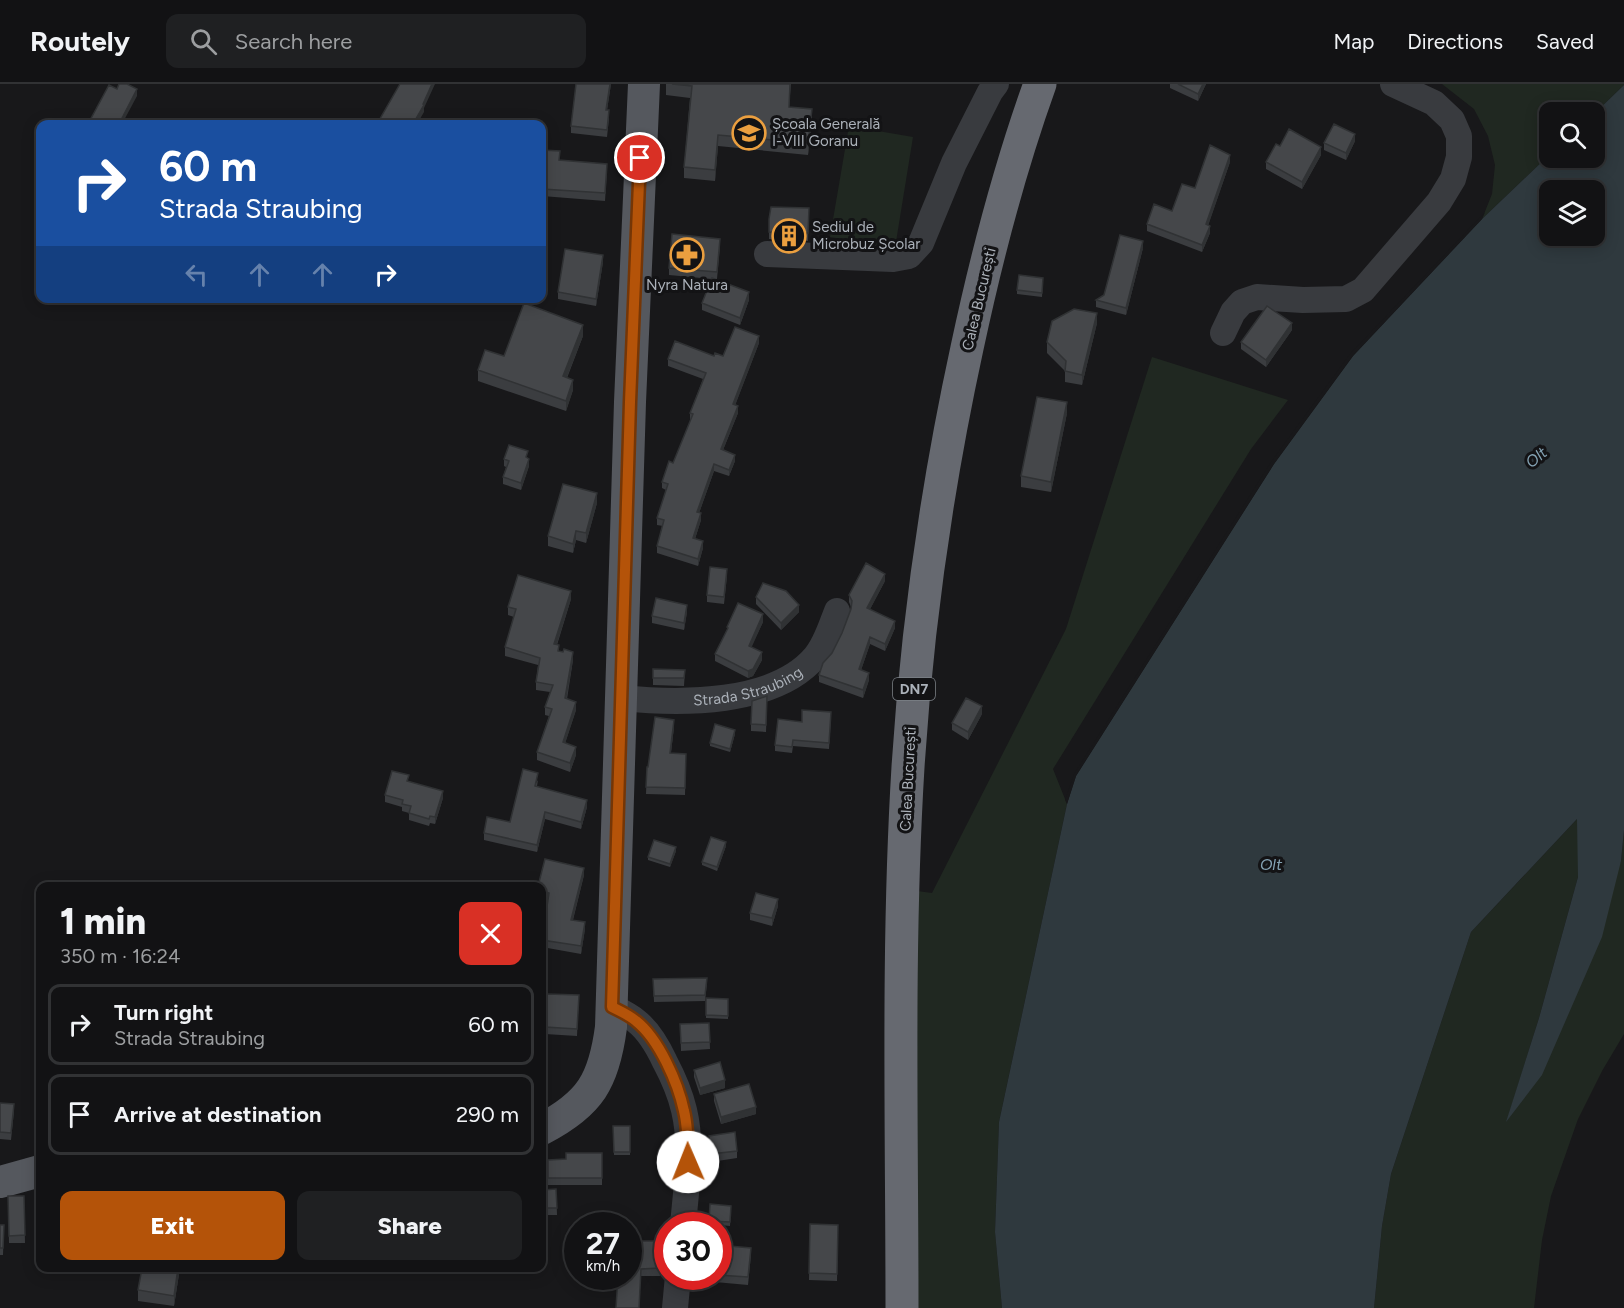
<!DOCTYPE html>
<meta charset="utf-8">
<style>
:root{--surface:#121214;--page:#1f2022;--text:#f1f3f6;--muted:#9c9ea0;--line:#313234;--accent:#b45309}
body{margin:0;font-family:Figtree,sans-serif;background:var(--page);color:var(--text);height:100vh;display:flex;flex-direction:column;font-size:22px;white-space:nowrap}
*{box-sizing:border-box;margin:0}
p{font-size:20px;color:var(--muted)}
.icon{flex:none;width:33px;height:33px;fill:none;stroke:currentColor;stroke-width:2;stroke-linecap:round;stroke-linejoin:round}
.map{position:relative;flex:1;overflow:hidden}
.drawer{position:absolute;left:36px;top:798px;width:510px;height:390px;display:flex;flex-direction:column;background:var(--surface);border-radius:12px;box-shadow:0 3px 15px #0003,0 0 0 2px var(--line)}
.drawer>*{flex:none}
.banner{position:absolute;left:36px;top:36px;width:510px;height:183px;border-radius:12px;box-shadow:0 3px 15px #0003,0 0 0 2px var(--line);background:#1a4fa0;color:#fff;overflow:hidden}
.fabs{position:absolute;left:1539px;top:18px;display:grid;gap:12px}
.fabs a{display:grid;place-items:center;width:66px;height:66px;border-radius:12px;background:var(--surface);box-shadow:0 3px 15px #0003,0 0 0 2px var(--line);font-size:30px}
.speed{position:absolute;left:564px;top:1128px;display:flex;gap:12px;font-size:30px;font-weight:700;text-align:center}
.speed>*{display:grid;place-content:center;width:78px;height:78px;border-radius:50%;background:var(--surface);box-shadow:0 3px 15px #0003,0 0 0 2px var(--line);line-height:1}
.speed small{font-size:15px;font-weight:400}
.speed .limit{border:9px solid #d22;background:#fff;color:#111}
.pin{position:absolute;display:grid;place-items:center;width:51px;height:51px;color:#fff;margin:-26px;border:3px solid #fff;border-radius:50%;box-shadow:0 2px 6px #0007}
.me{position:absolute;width:66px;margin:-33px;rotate:359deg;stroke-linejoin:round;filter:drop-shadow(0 0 4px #0008)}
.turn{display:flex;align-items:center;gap:21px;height:126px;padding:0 24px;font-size:27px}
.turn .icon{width:78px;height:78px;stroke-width:2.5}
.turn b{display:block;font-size:42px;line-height:51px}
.lanes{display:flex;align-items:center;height:57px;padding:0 24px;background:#0003;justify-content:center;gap:30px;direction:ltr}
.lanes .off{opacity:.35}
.round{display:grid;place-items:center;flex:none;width:63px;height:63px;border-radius:12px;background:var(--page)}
.summary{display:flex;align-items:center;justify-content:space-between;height:102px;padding:0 24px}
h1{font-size:36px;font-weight:800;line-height:45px}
.action{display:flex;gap:12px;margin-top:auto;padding:12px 24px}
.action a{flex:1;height:69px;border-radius:12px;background:var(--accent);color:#fff;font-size:24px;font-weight:800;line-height:69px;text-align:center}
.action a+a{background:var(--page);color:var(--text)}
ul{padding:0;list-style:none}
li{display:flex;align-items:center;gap:18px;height:81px;margin:0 12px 9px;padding:0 12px;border:3px solid var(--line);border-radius:12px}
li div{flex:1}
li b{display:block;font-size:22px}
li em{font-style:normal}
header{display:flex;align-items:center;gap:36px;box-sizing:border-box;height:84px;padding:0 30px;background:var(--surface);border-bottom:2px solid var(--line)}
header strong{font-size:28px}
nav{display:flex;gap:33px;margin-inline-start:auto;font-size:21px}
.search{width:420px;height:54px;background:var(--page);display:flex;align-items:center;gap:15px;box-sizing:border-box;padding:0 21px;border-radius:12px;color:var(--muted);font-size:22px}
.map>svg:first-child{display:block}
.green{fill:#202821}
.water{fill:#2f393e;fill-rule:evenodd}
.pier{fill:#18181a}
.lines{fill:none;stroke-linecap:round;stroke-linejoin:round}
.minor{stroke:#393b3f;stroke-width:26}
.major{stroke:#55585e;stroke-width:32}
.highway{stroke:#666970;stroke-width:33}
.wall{fill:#3b3d40}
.shaded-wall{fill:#303234}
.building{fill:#45474a;stroke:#303234;stroke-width:1.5}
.route-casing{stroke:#753606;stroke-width:15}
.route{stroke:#b45309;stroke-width:10}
.labels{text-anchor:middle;stroke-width:6;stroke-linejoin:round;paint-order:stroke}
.shield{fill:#131315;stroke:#7d8288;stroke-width:1.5}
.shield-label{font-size:14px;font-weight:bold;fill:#abb1b9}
.poi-label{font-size:15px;fill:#abb1b9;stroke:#131315;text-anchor:start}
.street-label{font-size:15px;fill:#abb1b9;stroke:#131315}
.water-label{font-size:16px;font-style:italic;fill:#84a2b3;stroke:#131315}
</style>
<header>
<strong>Routely</strong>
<div class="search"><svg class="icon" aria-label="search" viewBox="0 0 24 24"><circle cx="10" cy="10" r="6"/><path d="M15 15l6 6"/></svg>Search here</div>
<nav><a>Map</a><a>Directions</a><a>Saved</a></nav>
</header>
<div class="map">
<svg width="1624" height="1224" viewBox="0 0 1624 1224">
<rect width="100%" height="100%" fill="#18181a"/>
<path class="green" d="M1442 0H1624V1L1595 29 1550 28 1549 71 1482 135 1492 110 1495 81 1488 52 1474 25Z
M849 42 913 53 895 164 830 153Z
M1152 273 1288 316 1251 365 1053 685 1067 720 999 1038 995 1148 1002 1224H915L917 807 932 809 1066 545Z
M1578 734V793L1539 934 1507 1036 1621 777 1624 746V950L1602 987 1578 1035 1551 1112 1542 1156 1534 1224H1374L1382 1142 1391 1090 1471 848Z"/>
<path class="water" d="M1624 1V746L1621 777 1602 853 1542 991 1506 1038 1539 934 1578 793 1577 735 1471 848 1391 1090 1382 1142 1374 1224H1002L995 1148 999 1038 1067 720 1076 692 1274 380 1353 272 1482 135 1549 71 1550 74H1594L1595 29ZM1550 106H1594V152H1550Z"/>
<path class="pier" d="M1485 128 1482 135 1353 272 1274 380 1076 692 1067 720 1065 716 1074 690 1271 378 1350 270Z"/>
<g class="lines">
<g class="minor">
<path d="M767 170 893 175 909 172 921 159 954 79 990 8 996 0"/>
<path d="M1223 249 1233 228 1242 218 1257 213 1303 216 1346 215 1363 206 1439 118 1453 95 1459 73V52L1452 36 1434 19 1393 0"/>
<path id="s1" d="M622 614C680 620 774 621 815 573 826 560 831 542 837 527"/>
<path d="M612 923C620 927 629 931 636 937 649 947 658 963 665 978 673 993 680 1009 684 1026 693 1063 686 1104 683 1142"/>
<path d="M675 1224 678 1192"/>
</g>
<path class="major" d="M542 1045C590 1020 604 997 611 943L630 318 644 0
M0 1098 40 1087"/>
<path class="highway" d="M902 1224C902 1044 897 863 908 683 917 542 937 402 967 264 986 175 1009 86 1040 0"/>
</g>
<path class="wall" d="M611 0 607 26 609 34 607 53 571 49V42Z
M666 0H791L789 23 812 36 808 71 718 62 715 97 684 94V83L690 14 666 11Z
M1170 0H1206L1198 17 1170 4Z
M1355 57 1346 76 1324 66V59Z
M1280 62 1321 71 1302 105 1266 85V78Z
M542 66 560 76 607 87 605 117 542 112Z
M1230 78 1208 141 1210 149 1202 168 1147 147V140L1172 127 1195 104Z
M809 124 808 157 769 155V135Z
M720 162 717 195H715L749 216 740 241 702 226V219L712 195 669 191V184Z
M1143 164 1126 231 1096 223V216L1104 211Z
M603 178 596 222 558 215V208Z
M1043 194 1042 213 1017 210V206Z
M1097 239 1082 301 1065 298V287L1047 269V258Z
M1292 246 1266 283 1241 265V258Z
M583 252 567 294 573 306 566 327 478 297V286L504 272Z
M759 259 735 321 738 329 723 366 735 377 729 392 714 387 699 429 701 436 695 455 703 464 698 482 657 469V462L663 442 657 441V434L666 406 662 404V398L673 379 691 336H690V329L703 295 668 282V275L714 272H723Z
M1067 329 1051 408 1021 403V392Z
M528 374 529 382 521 406 503 400V393L506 383 504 382V375Z
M597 419 586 459 576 456 573 469 548 462V452Z
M727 492 724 520 707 518V511Z
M885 497 870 525 895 544 885 567 870 560 861 586 869 596 863 614 819 598V591L842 549 851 523 849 518V511Z
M756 513 799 528 781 546 756 520Z
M571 515 557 561 559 567 573 576 567 615 576 626 565 659 576 671 570 688 537 676V668L549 632 545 631V623L550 608 536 606V598L538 581 505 572V563L514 533 508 531V523Z
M687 528 684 546 652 539V532Z
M763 538 751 563 762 576 753 592 748 594 715 577V570L727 547V543Z
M653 585 685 586 684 602 653 601Z
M767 619 766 648 751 647V640Z
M982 630 968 656 952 646V639Z
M831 634 829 665 793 662 792 669 775 667V661L802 638Z
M674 643 671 669 686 670 685 711 646 710 647 683H648Z
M735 650 730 668 710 662V659Z
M538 696 537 702 587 723 581 745 545 735 537 768 484 756V749L510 738Z
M409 697 443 714 435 740 430 739 429 742 409 736V729L402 727V723L385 718V711Z
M726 762 717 787 702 781V778Z
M676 767 670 783 648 776V773Z
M584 791 573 836 585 845 581 870 542 863V856L548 816 542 814V802Z
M778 822 772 842 750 836V829Z
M653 895 707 899 705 917 654 918Z
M579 911 577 952 545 950V943Z
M706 914 728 915V935L706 934Z
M709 939 710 965 681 967 680 940Z
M694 986 725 1004 700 1011 694 993Z
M714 1010 756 1030 721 1040 714 1017Z
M0 1019 14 1027 11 1056 0 1055Z
M613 1042H630V1071H614Z
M709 1052 737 1067V1074L711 1078Z
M602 1069V1101H548V1076L566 1075Z
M556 1105 557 1131H542V1106Z
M8 1112H24L25 1159H9Z
M710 1120 731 1122 730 1142 709 1140Z
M810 1140 838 1141 837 1197 809 1196Z
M0 1141H4L3 1171H0Z
M659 1157 660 1192H618Z
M718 1161 751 1171 748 1201 715 1198V1192H718Z
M142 1184H180L174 1222 138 1217V1206Z"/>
<path class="shaded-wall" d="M432 0H435L424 24V28L417 40H413Z
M610 0H611L606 33V26Z
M1203 0H1206L1198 17V10Z
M137 5V12L122 40H119Z
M812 25V36L808 71V59Z
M1355 50V57L1346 76V69Z
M718 51V62L715 97V86Z
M1321 63V71L1302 105V98Z
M1230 71V78L1206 148V140Z
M1210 142V149L1202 168V161Z
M1143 157V164L1126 231V224Z
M603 171V178L596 222V215Z
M749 208V216L740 241V234Z
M1097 229V239L1082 301V291Z
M1292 239V246L1266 283V276Z
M583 241V252L563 303V292Z
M759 252V259L733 327V320Z
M573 296V306L566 327V317Z
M1067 318V329L1051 408V398Z
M738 322V329L721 371V365Z
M735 371V377L729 392V386Z
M529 375V382L521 406V399Z
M714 380V387L697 435V428Z
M597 409V419L586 459V449Z
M701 429V436L693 461V454Z
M576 447V456L573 469V460Z
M703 457V464L698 482V475Z
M885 490V497L867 531V524Z
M571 507V515L554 569V560Z
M687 521V528L684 546V539Z
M799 521V528L781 546V539Z
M763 530V538L749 569V562Z
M895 537V544L885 567V560Z
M870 553V560L859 592V585Z
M573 568V576L565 622V614Z
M762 568V576L753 592 748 594V587Z
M869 589V596L863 614V606Z
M576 618V626L563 666V658Z
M982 622V630L968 656V648Z
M674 636V643L670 676V669Z
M735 646V650L730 668V665Z
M576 663V671L570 688V679Z
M443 707V714L435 740V733Z
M587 716V723L581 745V738Z
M545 728V735L537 768V761Z
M726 758V762L717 787V783Z
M676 763V767L670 783V780Z
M584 784V791L571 843V836Z
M778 815V822L772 842V834Z
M585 838V845L581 870V862Z
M725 996V1004L700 1011V1004Z
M756 1023V1030L721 1040V1033Z
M178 1184H180L174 1222V1212Z"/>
<path class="building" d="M119 0H127L137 5 119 40H88L109 1 117 5Z
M400 0H432L423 20 424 21 413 40H377Z
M576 0H610L606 26H609L607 46 571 42Z
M672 0H790L789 23 812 25 808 59 718 51 715 86 684 83 692 2Z
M1178 0H1203L1198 10Z
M1334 40 1355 50 1346 69 1324 59Z
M1289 45 1321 63 1302 98 1266 78 1276 60 1280 62Z
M1210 61 1230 71 1206 140 1210 142 1202 161 1147 140 1154 120 1172 127 1182 100 1195 104Z
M542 66 560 67 559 76 607 80 605 109 542 105Z
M771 123 809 124 808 149 769 148V135Z
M672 150 720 155 717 188 669 184Z
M1120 151 1143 157 1126 224 1096 216 1104 211Z
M565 165 603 171 596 215 558 208Z
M1019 191 1043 194 1042 209 1017 206Z
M712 194 749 208 740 234 702 219Z
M524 219 583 241 563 292 573 296 566 317 478 286 485 266 504 272Z
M1267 222 1292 239 1266 276 1241 258Z
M1074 225 1097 229 1082 291 1065 287 1066 277 1047 258 1052 237Z
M735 243 759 252 733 320 738 322 721 365 735 371 729 386 714 380 697 428 701 429 693 454 703 457 698 475 657 462 664 436 657 434 668 400 662 398 669 377 673 379 693 330 690 329 706 289 668 275 675 257 714 272 715 269 723 272Z
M1037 313 1067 318 1051 398 1021 392Z
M509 361 528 367 526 373 529 375 521 399 503 393 509 377 504 375Z
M563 400 597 409 586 449 576 447 573 460 548 452Z
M866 479 885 490 867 524 895 537 885 560 870 553 859 585 869 589 863 606 819 591 823 579 832 569 842 549 851 525 852 517 849 511Z
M710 483 727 485 724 513 707 511Z
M518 491 571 507 554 560 559 561 558 567 563 568 564 565 573 568 565 614 576 618 563 658 576 663 570 679 537 668 552 625 545 623 553 601 536 598 540 574 505 563 516 525 508 523Z
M763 499 786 507 799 521 781 539 756 513Z
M656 514 687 521 684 539 652 532Z
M738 519 763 530 749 562 762 568 753 585 748 587 715 570 728 544 727 543Z
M653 585 685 586 684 594H653Z
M767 612 766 641 751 640 752 617Z
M966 614 982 622 968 648 952 639Z
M802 626 831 628 829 659 793 656 792 663 775 661 778 635 802 638Z
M655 633 674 636 670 669 686 670 685 704 646 703 647 683H648Z
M715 640 735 646 730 665 710 659Z
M523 685 538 689 535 702 587 716 581 738 545 728 537 761 484 749 487 733 510 738Z
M392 687 409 691 407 697 443 707 435 733 430 732 429 735 409 729 411 722 402 720 403 716 385 711Z
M711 753 726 758 717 783 702 778Z
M654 756 676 763 670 780 648 773Z
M545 775 584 784 571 836 585 838 581 862 542 856 549 809 542 807V802H538Z
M756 809 778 815 772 834 750 829Z
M707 894 705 911 654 912 653 895Z
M547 910 579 911 577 945 545 943Z
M706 914 728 915V932L706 931Z
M709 939 710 958 681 959 680 940Z
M720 978 725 996 700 1004 694 986Z
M749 1000 756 1023 721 1033 714 1010Z
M0 1019 14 1020 11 1049 0 1048Z
M613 1042H630V1068H614Z
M735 1048 737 1067 711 1070 709 1052Z
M566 1069H602V1094H548V1076L566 1075Z
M556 1105 557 1124H542V1106Z
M8 1112H24L25 1151 9 1152Z
M710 1120 731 1122 730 1138 709 1137Z
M810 1140 838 1141 837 1190 809 1189Z
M0 1141H4L3 1164H0Z
M628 1157H659L660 1184 641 1185 639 1224H616L618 1192H628Z
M718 1161 751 1164 748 1193 718 1191Z
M142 1184H178L174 1212 138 1206Z"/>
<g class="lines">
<g class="route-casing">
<path id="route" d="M640 74 630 318 612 923C620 927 629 931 636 937 659 955 678 999 684 1027 688 1043 688 1061 688 1078"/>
</g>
<use href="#route" class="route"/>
</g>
<defs>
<g id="school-ring" transform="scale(1.725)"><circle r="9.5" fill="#131315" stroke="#eb9f3f" stroke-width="1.5"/><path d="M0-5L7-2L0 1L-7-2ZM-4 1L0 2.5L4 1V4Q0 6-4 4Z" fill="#eb9f3f"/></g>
<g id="building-ring" transform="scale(1.725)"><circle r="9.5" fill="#131315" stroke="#eb9f3f" stroke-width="1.5"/><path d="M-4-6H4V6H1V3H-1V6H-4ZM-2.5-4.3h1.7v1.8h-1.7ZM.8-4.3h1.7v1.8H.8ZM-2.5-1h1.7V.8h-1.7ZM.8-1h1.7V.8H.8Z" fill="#eb9f3f"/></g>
<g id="pharmacy-ring" transform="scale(1.725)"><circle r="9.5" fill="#131315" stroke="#eb9f3f" stroke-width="1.5"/><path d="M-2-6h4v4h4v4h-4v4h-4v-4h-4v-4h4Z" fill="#eb9f3f"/></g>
</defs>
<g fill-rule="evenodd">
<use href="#school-ring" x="749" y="49"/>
<use href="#building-ring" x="789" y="152"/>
<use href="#pharmacy-ring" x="687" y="171"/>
</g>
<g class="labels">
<rect class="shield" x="893" y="594" width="42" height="22" rx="4.5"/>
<g class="shield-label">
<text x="914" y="610">DN7</text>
</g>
<g class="poi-label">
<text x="772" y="45">Școala Generală<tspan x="772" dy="17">I-VIII Goranu</tspan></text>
<text x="812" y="148">Sediul de<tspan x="812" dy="17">Microbuz Școlar</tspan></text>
<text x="687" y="206" text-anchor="middle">Nyra Natura</text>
</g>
<g class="street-label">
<text transform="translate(979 215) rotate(-77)" y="5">Calea București</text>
<text dy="5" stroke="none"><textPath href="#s1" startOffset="128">Strada Straubing</textPath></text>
<text transform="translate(908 695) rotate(-87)" y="5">Calea București</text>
</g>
<g class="water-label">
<text transform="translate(1536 373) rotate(-40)" y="6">Olt</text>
<text x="1271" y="786">Olt</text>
</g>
</g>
</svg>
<div class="fabs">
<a><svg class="icon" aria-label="search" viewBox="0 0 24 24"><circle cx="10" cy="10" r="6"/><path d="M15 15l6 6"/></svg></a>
<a><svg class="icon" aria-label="layers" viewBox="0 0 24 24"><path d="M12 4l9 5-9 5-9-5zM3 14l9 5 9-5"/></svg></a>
</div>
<div class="speed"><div>27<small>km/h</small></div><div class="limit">30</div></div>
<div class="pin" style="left:640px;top:74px;background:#d93025"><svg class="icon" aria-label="arrive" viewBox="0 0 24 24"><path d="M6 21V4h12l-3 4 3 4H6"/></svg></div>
<svg class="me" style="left:688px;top:1078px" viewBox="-20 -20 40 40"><circle r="19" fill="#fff"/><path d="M0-13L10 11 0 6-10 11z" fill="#b45309"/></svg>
<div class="banner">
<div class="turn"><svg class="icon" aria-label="right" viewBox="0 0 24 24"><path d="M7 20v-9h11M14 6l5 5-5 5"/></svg><div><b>60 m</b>Strada Straubing</div></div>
<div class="lanes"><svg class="icon off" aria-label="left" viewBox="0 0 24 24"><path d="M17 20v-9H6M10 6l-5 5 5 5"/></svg><svg class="icon off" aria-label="ahead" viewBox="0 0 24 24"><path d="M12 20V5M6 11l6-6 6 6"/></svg><svg class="icon off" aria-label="ahead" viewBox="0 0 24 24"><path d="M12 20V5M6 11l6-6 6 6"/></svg><svg class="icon" aria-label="right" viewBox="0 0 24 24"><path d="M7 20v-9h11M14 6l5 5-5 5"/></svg></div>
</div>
<section class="drawer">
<div class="summary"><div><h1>1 min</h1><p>350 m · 16:24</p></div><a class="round" style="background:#d93025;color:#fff"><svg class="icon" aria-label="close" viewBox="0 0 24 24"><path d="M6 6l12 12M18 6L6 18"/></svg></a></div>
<ul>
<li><svg class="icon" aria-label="right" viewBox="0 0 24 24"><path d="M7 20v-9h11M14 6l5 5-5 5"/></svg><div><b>Turn right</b><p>Strada Straubing</p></div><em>60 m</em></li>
<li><svg class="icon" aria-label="arrive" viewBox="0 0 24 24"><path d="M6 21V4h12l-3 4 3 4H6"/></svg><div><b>Arrive at destination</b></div><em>290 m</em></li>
</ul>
<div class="action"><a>Exit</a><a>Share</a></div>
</section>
</div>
